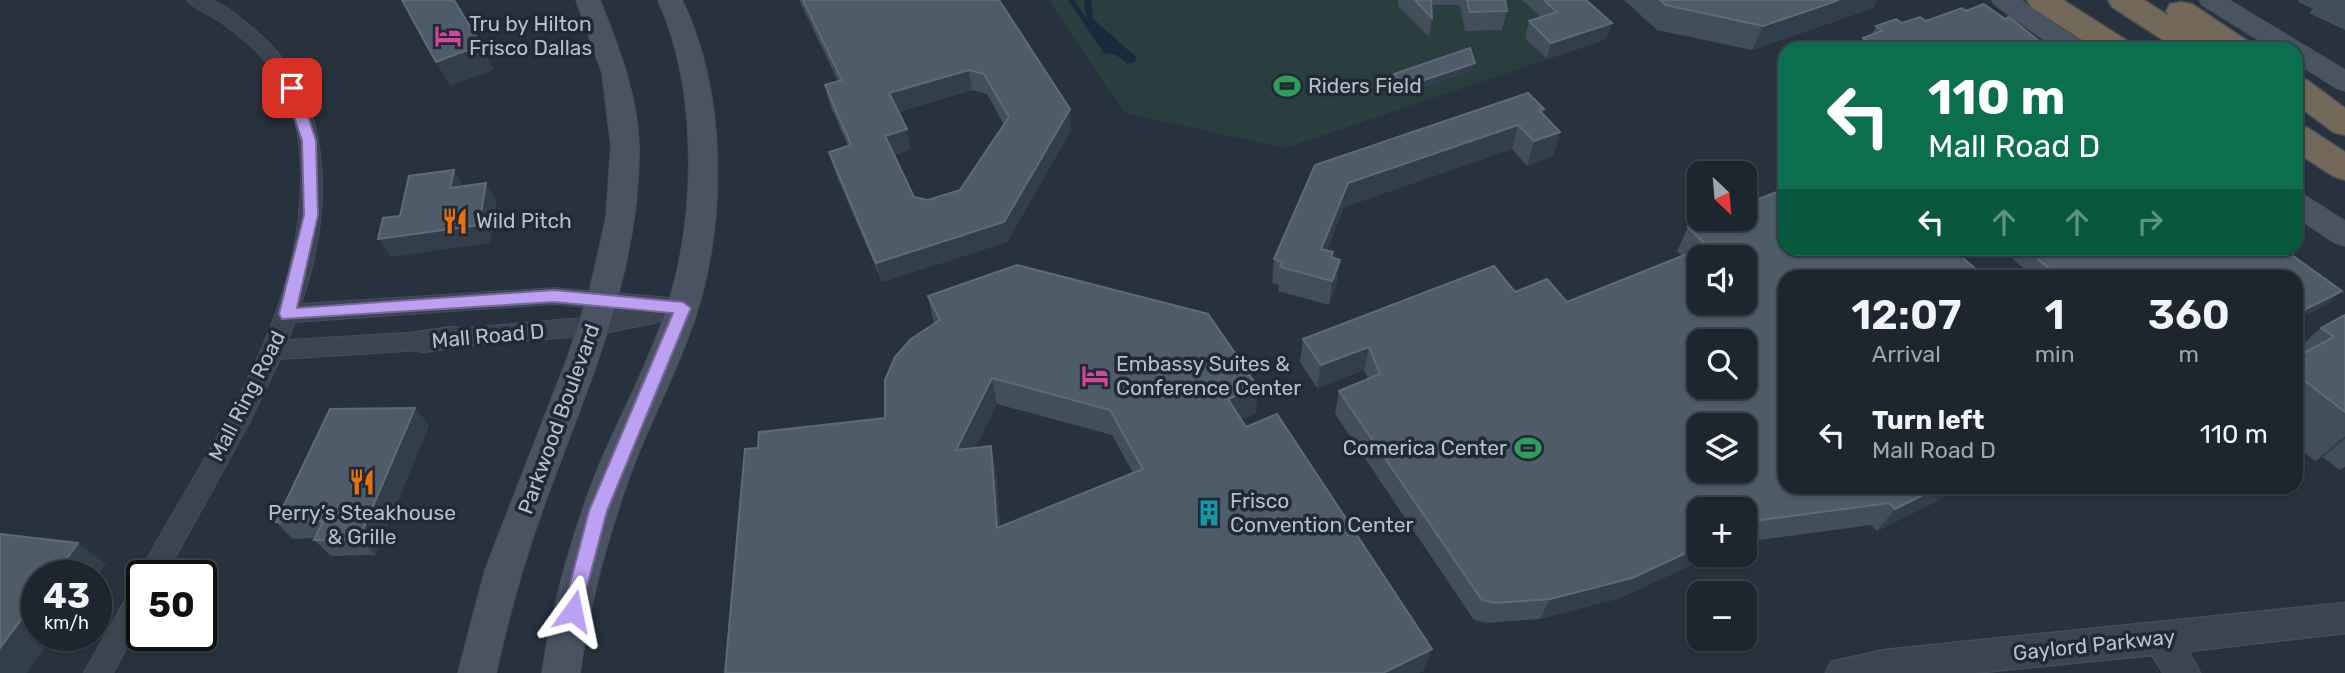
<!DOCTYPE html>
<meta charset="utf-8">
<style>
:root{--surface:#1d262e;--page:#252e36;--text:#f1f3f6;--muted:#a0a5aa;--line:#3b434a}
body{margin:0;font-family:Rubik,sans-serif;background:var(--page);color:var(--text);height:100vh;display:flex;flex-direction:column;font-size:26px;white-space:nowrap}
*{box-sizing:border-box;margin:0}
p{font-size:23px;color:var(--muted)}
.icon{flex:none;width:38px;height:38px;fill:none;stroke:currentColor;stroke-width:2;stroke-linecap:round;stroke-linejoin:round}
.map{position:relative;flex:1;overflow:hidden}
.sheet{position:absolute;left:1778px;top:270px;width:525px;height:224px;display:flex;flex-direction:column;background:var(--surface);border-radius:21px;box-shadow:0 2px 5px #0004,0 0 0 2px var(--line)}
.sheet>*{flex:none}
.top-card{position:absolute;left:1778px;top:42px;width:525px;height:214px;border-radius:21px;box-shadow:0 2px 5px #0004,0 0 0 2px var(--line);background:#0b6e4f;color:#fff;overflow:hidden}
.needle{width:46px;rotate:154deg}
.fabs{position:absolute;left:1687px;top:161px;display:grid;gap:14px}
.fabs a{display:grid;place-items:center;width:70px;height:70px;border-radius:14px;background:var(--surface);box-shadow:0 2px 5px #0004,0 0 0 2px var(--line);font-size:35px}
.speed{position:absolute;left:21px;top:560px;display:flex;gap:14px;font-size:35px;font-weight:700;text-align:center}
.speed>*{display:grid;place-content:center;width:91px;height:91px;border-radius:50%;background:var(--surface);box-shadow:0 2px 5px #0004,0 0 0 2px var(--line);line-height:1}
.speed small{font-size:18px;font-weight:400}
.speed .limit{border:4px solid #111;border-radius:10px;background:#fff;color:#111}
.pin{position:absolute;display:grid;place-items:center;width:60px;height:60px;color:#fff;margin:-30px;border-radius:14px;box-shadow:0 4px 10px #0006}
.me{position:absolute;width:77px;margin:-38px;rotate:12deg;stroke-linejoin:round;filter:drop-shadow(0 0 5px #0008)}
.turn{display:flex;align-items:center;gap:24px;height:147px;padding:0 35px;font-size:32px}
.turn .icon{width:91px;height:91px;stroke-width:2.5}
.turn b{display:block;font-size:49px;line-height:60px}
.lanes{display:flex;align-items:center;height:66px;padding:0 35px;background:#0003;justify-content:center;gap:35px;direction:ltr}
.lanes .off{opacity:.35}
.eta{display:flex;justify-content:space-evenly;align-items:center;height:119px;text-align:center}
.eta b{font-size:42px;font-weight:600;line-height:49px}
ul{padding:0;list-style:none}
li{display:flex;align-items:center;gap:21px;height:91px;padding:0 35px}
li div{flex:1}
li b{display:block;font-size:26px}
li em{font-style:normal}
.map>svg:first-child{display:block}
.green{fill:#293e3f}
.water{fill:#1a293c}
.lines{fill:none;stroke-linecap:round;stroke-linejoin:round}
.minor-casing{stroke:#444d58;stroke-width:2}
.tertiary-casing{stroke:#444d58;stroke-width:3}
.secondary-casing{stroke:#444d58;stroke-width:2}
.motorway-casing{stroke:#464f59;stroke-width:3}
.minor{fill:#3b444f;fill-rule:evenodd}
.tertiary{fill:#3b444f;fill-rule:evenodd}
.secondary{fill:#495361;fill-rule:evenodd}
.motorway{fill:#746858;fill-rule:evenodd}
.wall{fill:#424e5c;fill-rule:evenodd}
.shaded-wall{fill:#323e4b}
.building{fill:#4e5b68;stroke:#5f6a77;stroke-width:2;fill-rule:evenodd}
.route{fill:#bca0f2;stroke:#7a689d;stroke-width:2}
.labels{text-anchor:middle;stroke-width:7;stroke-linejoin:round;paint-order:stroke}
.poi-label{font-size:21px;fill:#b7bfc9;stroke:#202934;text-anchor:start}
.street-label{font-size:21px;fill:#b7bfc9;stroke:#202934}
</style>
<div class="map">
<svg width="2345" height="673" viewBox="0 0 2345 673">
<rect width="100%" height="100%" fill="#27323e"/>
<path class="green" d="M1048 0H1563L1602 41 1285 148 1125 113Z"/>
<path class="water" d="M1068 0H1074L1086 18 1084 0H1091L1093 19 1136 57 1135 62 1128 64 1116 55 1104 53Z"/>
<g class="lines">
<g class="minor-casing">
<path id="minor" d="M187 0C194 0 202 0 208 0 225 3 245 22 257 32 337 100 332 213 301 304L554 288 683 299 691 302 694 308 691 314 683 317 665 315 662 320 654 323 594 335 453 347 445 344 442 338 445 332 453 329 594 317 625 311 554 304 295 322 288 340 423 332 431 335 434 341 431 347 423 350 280 359 249 423 165 576H142V620L113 673H84L133 586 141 582 138 576 142 568C209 445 302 322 301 176 301 141 295 104 275 74 261 52 239 35 218 20 208 14 194 9 187 0Z"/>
</g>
<g class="tertiary-casing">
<path id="tertiary" d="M453 327 463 330 467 338 463 346 423 352 413 349 409 341 413 333Z
M2345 603V633L2188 651 2200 673H2164L2152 655 1973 673H1826L1831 662 1885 650Z"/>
</g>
<g class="secondary-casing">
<path id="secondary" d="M576 0H600C619 48 638 96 639 148 640 272 588 385 546 500 525 557 509 614 496 673H458L485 570 567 359 590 289 606 218 611 146 602 73Z
M658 0H682C727 93 727 224 694 321 676 375 648 425 629 478 606 542 589 606 580 673H542C552 606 570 542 594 478 615 425 643 376 662 322 697 227 700 93 658 0Z
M1992 0H2021L2083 43 2087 49H2057L1995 5Z
M2199 0H2229L2345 70V91L2336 88 2296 63V49H2273L2202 5Z
M2296 193 2306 196 2345 221V246L2335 243 2296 217Z"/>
</g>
<g class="motorway-casing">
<path id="motorway" d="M2027 0H2063L2129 42 2134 49H2096L2031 7Z
M2108 0H2144L2169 16 2166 11 2170 4 2181 2 2192 4 2249 42 2254 49H2177L2112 7Z
M2296 77 2307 80 2345 108V135L2333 132 2296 104Z
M2296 125 2308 128 2345 152V180L2333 176 2296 152Z"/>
</g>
<use href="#minor" class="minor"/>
<use href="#tertiary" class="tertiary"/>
<use href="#secondary" class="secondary"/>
<use href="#motorway" class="motorway"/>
</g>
<path class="wall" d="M799 0H999L1071 130 1007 242 882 282 835 172 829 152 848 146 830 105 825 85 838 81ZM972 90 987 94 1004 125 960 190 928 200 914 197 894 155 911 149 898 112Z
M1398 0H1505L1507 11 1502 30 1465 31 1460 5H1431L1432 18 1429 37 1398 6Z
M1522 0H1586L1612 23 1606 39 1547 59 1525 38 1529 21 1541 17Z
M1624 0H1877L1873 8 1752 50 1657 30Z
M2299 0H2345V30L2309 13 2313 9 2298 2Z
M1966 11 1859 46 1863 38 1872 34 1876 26 1926 21Z
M1473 70 1405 93 1393 80 1394 74Z
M1544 109 1542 114 1560 132 1553 156 1527 166 1512 149 1344 207 1327 250 1332 257 1337 283 1329 305 1278 291 1279 285 1272 283 1274 259 1315 165Z
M1708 219 1785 486H1967L1877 531 1871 525 1745 542V509L1699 555H1713L1620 598 1540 619 1487 623 1474 620 1335 414 1339 391 1368 379 1364 370 1317 388 1300 362 1303 339 1515 292 1567 302 1682 256 1677 251 1688 227Z
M1999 248H2282L2328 304 2296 276H2033Z
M928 296 1256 413 1241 419 1424 670 758 448 885 418 934 324ZM997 404 1112 435 1133 473 1000 527 996 470 975 448Z
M2345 315V467L2339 470 2323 457 2315 461 2296 446V350L2321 328Z
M415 408 429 426 375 555 331 556 314 540 315 538 293 539 276 522Z"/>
<path class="shaded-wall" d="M1839 0H1877L1873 8 1752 50 1763 26Z
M1612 23 1606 39 1547 59 1551 43Z
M481 45 494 70 450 86 436 62Z
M1475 63 1473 70 1405 93 1406 86Z
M969 70 972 90 893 113 889 93Z
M1070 109 1071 130 1007 242 882 282 876 263Z
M1518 125 1512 149 1344 207 1318 272 1321 249 1348 183Z
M907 129 911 149 889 156 885 136Z
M1560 132 1553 156 1527 166 1534 141Z
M454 170 465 189 450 188Z
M486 183 497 202 490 243 391 257 378 239Z
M1340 260 1337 283 1329 305 1332 281Z
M2342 291 2328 304 2296 320V314Z
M1369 347 1364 370 1317 388 1321 365Z
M992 378 997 404 962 474 956 450Z
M1258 387 1256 413 1227 424 1228 399Z
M415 408 429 426 375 555 359 539Z
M2345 436V439L2323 457 2315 461Z
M991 446 996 470 1002 552 997 528Z
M1941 486H1967L1877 531 1895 509Z
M1754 521 1745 535V526Z
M78 543 106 564 96 577V576H54Z
M1699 547V555H1713L1620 598 1540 619 1550 599Z
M37 598V635H54L27 673H0V648Z
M1432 649 1424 670 1419 673H1383Z"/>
<path class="building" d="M402 0H454L481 45 436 62Z
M803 0H999L1070 109 1004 222 876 263 829 152 851 145 825 85 842 80ZM969 70 984 74 1009 117 960 190 928 200 914 197 885 136 907 129 889 93Z
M1415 0H1431L1432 18Z
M1467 0H1505L1507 11 1470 12Z
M1544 0H1586L1612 23 1551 43 1529 21 1557 12Z
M1660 0H1839L1763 26 1666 5Z
M1984 4 2005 19 2009 17 2049 49H1851L1869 42 1863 38 1882 31 1876 26 1896 19 1902 23 1920 17 1926 21 1962 8 1966 11Z
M1470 48 1475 63 1406 86 1394 74Z
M1528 93 1544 109 1539 110 1560 132 1534 141 1518 125 1348 183 1321 249 1333 252 1331 257 1340 260 1332 281 1280 267 1282 262 1274 259 1315 165Z
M454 170 450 188 486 183 479 225 378 239 383 218 400 216 409 176Z
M1785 189V248H1951L1984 276H1785V486H1941L1895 509 1889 503 1754 521 1745 526V509H1699V547L1632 578 1550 599 1495 603 1482 600 1339 391 1380 374 1369 347 1321 365 1303 339 1494 266 1515 292 1547 279 1567 302 1707 246 1688 227 1708 219H1745V204ZM1699 257H1745V303H1699ZM1699 341H1745V387H1699ZM1699 425H1745V471H1699Z
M2024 248H2282L2342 291 2296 314V276H2059Z
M1017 265 1208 314 1258 387 1228 399 1246 427 1277 414 1432 649 1383 673H725L745 449 758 448 759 432 885 418V380L895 357 911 339 940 320 928 296ZM992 378 1110 410 1143 469 997 528 991 446 956 450Z
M2345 315V412L2296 374 2304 370 2296 365 2306 360 2300 355 2334 337 2321 328Z
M415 408 359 539 314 540 323 521 276 522 330 409Z
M0 534 78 543 54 576H37V598L0 648Z"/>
<path class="route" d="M292 84 299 88 316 141 318 215 297 308 554 290 683 302 691 308 607 511 579 617 573 619 566 617 563 611 589 511 673 313 554 302 282 319 279 314 304 215 302 141 285 88Z"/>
<defs>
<g id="hotel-bare" transform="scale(2.1)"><path d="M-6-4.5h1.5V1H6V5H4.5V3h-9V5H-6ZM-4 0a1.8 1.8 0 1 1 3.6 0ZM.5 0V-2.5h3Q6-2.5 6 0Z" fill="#d1479c" stroke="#202934" stroke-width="2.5" paint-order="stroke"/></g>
<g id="stadium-bare" transform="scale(2.1)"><path d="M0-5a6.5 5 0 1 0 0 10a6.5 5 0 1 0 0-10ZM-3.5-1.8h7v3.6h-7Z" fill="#2e9e5b" stroke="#202934" stroke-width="2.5" paint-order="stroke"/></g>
<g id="restaurant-bare" transform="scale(2.1)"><path d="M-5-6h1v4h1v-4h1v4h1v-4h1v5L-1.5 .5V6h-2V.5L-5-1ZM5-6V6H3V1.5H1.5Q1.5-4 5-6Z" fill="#e8710a" stroke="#202934" stroke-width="2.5" paint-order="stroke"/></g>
<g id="building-bare" transform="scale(2.1)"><path d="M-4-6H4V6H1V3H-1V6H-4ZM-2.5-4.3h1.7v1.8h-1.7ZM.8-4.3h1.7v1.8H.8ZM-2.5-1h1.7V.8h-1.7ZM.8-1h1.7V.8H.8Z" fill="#0f9aa8" stroke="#202934" stroke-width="2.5" paint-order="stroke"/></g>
</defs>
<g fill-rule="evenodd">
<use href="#hotel-bare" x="448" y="36"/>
<use href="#stadium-bare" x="1287" y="86"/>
<use href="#restaurant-bare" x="455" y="221"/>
<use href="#hotel-bare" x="1095" y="376"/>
<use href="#stadium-bare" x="1528" y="448"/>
<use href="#restaurant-bare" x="362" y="482"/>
<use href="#building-bare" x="1209" y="513"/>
</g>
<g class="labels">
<g class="poi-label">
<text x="469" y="31">Tru by Hilton<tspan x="469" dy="24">Frisco Dallas</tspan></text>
<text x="1308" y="93">Riders Field</text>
<text x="476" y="228">Wild Pitch</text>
<text x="1116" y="371">Embassy Suites &amp;<tspan x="1116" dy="24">Conference Center</tspan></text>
<text x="1507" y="455" text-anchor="end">Comerica Center</text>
<text x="1230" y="508">Frisco<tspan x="1230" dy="24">Convention Center</tspan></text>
<text x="362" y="520" text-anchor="middle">Perry’s Steakhouse<tspan x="362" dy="24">&amp; Grille</tspan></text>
</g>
<g class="street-label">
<text transform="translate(488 336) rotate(-5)" y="7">Mall Road D</text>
<text transform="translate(247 396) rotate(-63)" y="7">Mall Ring Road</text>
<text transform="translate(559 419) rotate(-70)" y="7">Parkwood Boulevard</text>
<text transform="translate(2094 645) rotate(-6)" y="7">Gaylord Parkway</text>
</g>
</g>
</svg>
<div class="fabs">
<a><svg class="needle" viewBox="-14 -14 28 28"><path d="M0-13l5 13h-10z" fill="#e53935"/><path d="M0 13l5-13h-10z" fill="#a0a5aa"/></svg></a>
<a><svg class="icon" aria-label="sound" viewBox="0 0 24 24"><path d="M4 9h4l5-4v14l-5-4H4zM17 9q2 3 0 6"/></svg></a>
<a><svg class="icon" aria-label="search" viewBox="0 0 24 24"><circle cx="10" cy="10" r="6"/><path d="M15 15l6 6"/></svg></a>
<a><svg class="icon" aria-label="layers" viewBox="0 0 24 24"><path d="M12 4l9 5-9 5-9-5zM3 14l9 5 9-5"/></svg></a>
<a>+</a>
<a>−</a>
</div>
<div class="speed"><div>43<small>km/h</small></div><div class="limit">50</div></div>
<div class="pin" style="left:292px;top:88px;background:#d93025"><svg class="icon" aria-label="arrive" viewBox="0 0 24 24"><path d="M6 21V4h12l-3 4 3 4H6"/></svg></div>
<svg class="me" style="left:573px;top:611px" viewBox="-20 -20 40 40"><path d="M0-17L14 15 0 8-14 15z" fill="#bca0f2" stroke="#fff" stroke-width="4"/></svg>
<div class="top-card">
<div class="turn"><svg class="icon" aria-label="left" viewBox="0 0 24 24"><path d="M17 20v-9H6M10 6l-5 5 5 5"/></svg><div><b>110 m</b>Mall Road D</div></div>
<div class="lanes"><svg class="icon" aria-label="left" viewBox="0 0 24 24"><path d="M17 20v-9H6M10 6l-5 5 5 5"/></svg><svg class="icon off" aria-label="ahead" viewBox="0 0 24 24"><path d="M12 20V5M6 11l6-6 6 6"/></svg><svg class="icon off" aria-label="ahead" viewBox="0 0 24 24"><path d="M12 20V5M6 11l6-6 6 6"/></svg><svg class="icon off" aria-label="right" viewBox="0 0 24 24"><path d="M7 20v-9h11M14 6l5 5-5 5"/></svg></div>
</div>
<section class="sheet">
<div class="eta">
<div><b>12:07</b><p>Arrival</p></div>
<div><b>1</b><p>min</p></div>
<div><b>360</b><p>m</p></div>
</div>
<ul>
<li><svg class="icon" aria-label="left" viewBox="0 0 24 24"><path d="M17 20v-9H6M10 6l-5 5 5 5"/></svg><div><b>Turn left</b><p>Mall Road D</p></div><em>110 m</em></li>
</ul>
</section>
</div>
